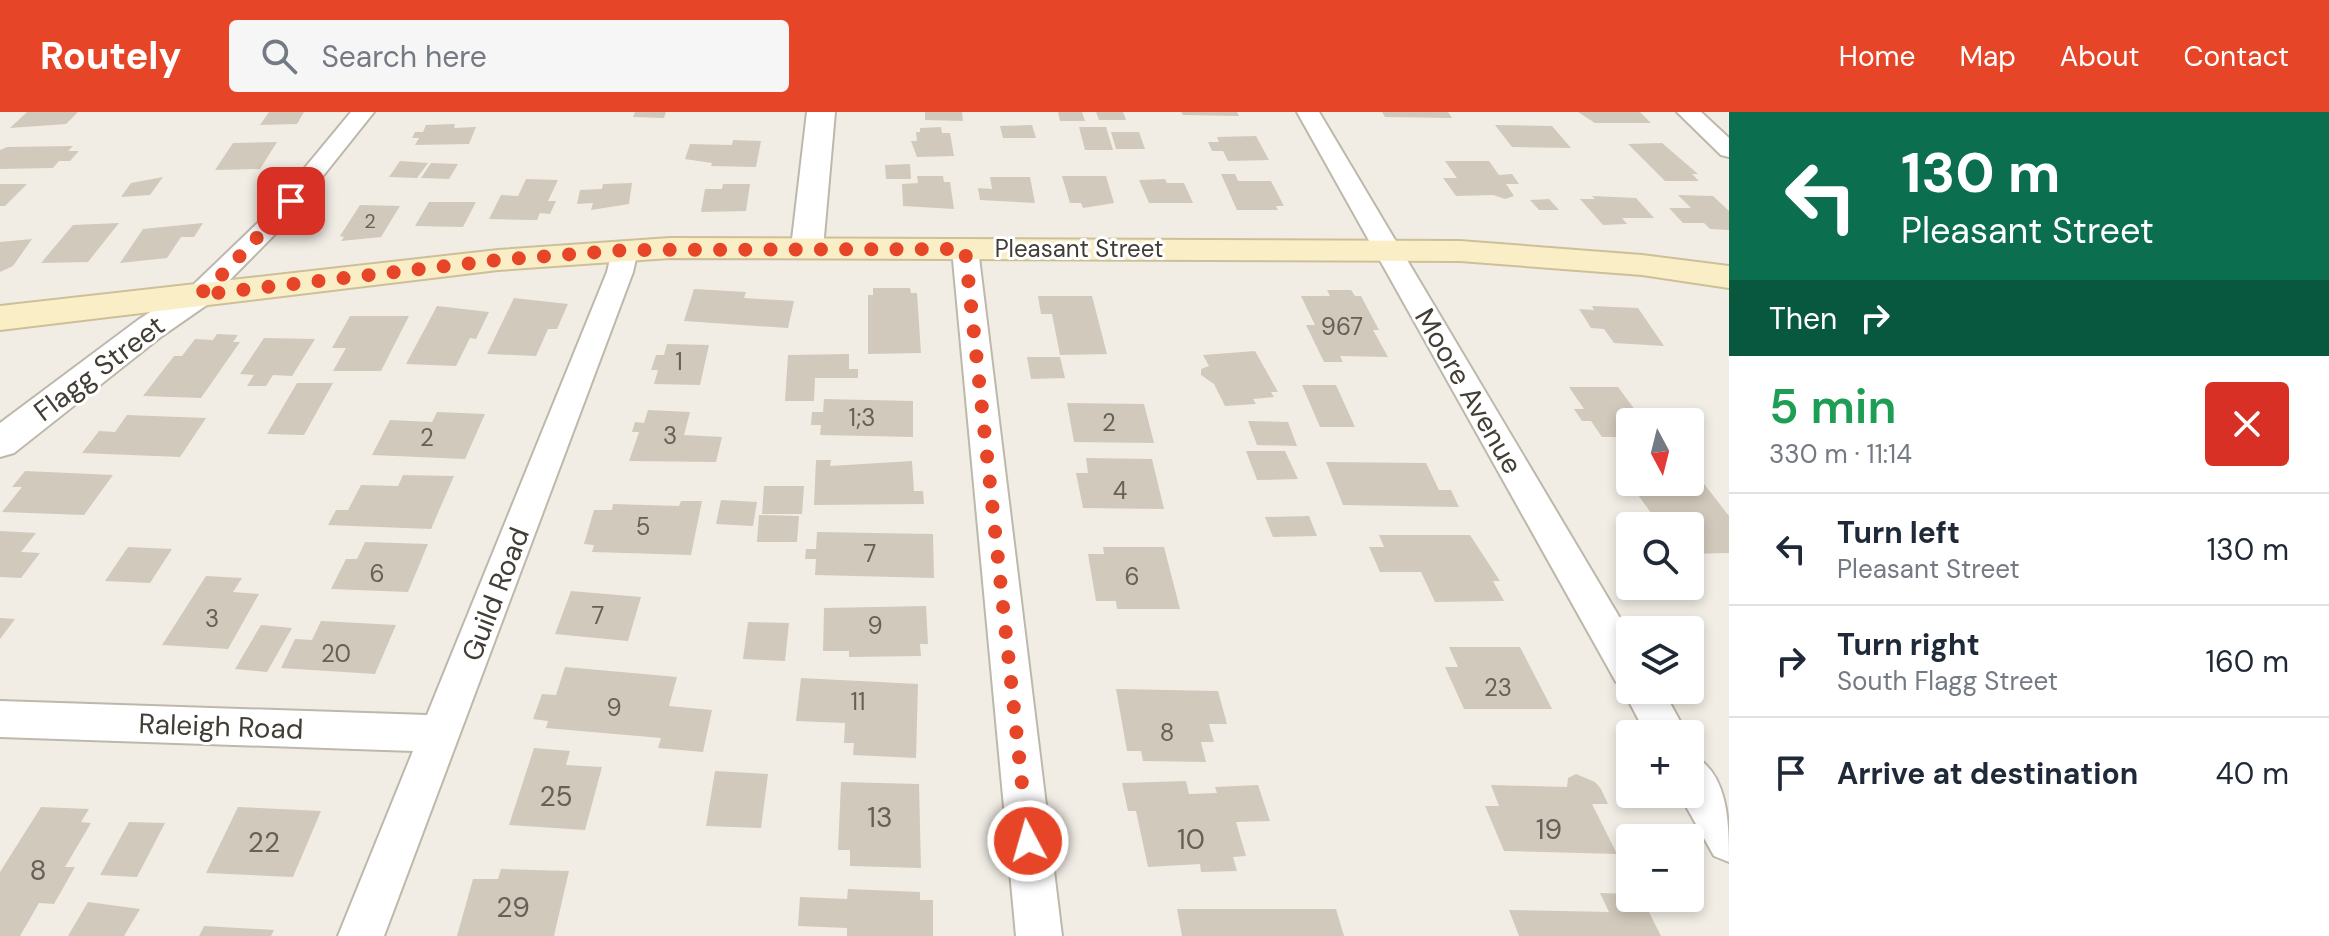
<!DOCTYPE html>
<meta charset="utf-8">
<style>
:root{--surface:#fff;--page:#f6f6f7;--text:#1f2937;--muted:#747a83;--line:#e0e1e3;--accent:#e64627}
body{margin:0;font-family:"DM Sans",sans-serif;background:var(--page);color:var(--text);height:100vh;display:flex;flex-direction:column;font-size:30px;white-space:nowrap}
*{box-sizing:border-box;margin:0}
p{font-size:26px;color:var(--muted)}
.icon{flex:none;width:44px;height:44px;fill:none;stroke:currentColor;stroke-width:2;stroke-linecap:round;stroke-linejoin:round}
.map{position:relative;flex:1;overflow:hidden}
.side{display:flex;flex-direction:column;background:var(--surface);width:600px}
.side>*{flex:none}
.top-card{background:#0b6e4f;color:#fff;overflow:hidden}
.needle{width:52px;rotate:173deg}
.tools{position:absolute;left:1616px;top:296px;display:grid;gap:16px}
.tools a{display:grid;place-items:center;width:88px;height:88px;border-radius:8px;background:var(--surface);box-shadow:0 4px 12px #0003;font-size:40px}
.pin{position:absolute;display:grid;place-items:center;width:68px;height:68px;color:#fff;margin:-34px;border-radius:16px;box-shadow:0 4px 12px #0006}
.me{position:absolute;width:88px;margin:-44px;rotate:354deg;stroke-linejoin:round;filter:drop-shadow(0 0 6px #0008)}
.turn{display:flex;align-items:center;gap:28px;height:168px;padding:0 40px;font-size:36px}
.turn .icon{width:104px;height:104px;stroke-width:2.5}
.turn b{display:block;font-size:56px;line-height:68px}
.then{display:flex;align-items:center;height:76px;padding:0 40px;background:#0003;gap:16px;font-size:30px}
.round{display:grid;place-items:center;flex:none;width:84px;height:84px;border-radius:8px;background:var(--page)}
.summary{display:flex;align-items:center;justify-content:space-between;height:136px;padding:0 40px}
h1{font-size:48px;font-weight:600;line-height:60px;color:#1e9e55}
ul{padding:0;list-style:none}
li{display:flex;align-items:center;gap:24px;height:112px;padding:0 40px;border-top:2px solid var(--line)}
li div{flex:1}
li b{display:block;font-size:30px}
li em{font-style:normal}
header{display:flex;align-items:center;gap:48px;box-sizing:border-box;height:112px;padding:0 40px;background:var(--accent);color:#fff}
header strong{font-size:38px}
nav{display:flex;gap:44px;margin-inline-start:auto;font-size:28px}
.search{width:560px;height:72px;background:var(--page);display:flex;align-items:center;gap:20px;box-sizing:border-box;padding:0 28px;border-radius:8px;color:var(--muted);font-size:30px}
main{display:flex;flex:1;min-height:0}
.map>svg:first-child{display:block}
.building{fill:#d1c9bb}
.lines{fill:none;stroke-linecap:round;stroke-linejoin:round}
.minor-casing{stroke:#beb8ab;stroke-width:4}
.tertiary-casing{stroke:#beb8ab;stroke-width:4}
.secondary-casing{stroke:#cdc098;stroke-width:4}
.minor{fill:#fff;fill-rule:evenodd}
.tertiary{fill:#fff;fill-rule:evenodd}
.secondary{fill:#f9eec6;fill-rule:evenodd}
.route{stroke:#e64627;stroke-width:14;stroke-dasharray:0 25.2}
.labels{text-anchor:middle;stroke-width:6;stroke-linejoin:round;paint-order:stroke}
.far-number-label{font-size:20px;fill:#666056}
.far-street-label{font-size:24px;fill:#423d35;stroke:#fff}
.number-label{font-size:24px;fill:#666056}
.street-label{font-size:28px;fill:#423d35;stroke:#fff}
.near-number-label{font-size:28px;fill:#666056}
</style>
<header>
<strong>Routely</strong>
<div class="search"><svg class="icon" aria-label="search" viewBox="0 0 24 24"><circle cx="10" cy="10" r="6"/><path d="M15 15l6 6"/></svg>Search here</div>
<nav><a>Home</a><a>Map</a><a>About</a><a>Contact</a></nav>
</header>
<main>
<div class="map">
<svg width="1729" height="824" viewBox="0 0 1729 824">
<rect width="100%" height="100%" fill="#f1ede5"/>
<path class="building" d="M27 0H78L66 12 10 16Z
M269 0H304L297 12 260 13Z
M635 0H666L664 6 633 5Z
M925 0H962L963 9 925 8Z
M1058 0H1082L1085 9H1060Z
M1096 0H1123L1126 8H1099Z
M1181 0H1237L1239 4 1183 3Z
M1382 0H1448L1452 6 1385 5Z
M1578 0H1640L1651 11H1595Z
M455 12 454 16 476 15 469 32 415 33 419 26H412L415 20H423L426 13Z
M1032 13 1036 26H1003L1000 14Z
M1495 13 1552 14 1571 36 1512 35Z
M941 15 942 21H950L954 44 917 45 911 29H917L916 20H920V16Z
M1079 15H1106L1113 38H1085Z
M1111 20H1139L1145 37H1116Z
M1256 24 1269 48 1228 49 1223 39H1212L1208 30H1219L1217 25Z
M733 28 761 29 756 55 711 54 712 51 685 47 690 32 732 33Z
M277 30 260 57 215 58 233 31Z
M1662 31 1698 62H1692L1699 69H1665L1628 32Z
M73 34 68 39H79L70 49H59L53 56 0 57V38L7 35Z
M400 49 428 51 417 66 389 65Z
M1445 49H1489L1499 63 1512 62 1519 72H1506L1514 84 1505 87 1493 83 1456 84 1443 66H1457Z
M431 51 458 52 449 67 421 66Z
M910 52 911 67H886L885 53Z
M1221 62H1235L1238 69H1271L1284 94H1276L1278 98H1237Z
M917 64H943L944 70H950L954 97 903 94 902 72 918 71Z
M1062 64H1106L1114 91 1083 96 1081 91H1070Z
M163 65 150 83 121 85 131 71Z
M990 65H1030L1035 91 980 88 978 76 992 77Z
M526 67 558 68 548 89H556L550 102 540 101 537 108 489 107 501 83 518 84Z
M1165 67 1167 71H1184L1193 91H1149L1139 68Z
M632 71 629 92 591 98 593 91 577 92 580 78 602 77 603 72Z
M0 72H27L5 94H0Z
M723 72H750L746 99 701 100 705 77H722Z
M1678 83 1713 84 1729 99V118L1710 117 1704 111H1683L1669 96H1691Z
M1592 84 1636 86 1654 106H1622L1627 112 1603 113 1580 87H1595Z
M1549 87 1559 98H1539L1530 88Z
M429 90H476L463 115 415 114Z
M360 93 400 94 381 125 341 129 344 125 340 124Z
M119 111 88 150 41 151 73 113Z
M203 111 194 125H181L167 146 120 151 143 117Z
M32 127 13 154 0 160V130Z
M873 176H910L911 181H917L921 241 868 242V183H873Z
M694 177 746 180 744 186 794 189 788 216 684 209Z
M1327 178H1351L1355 184H1361L1379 218H1373L1388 245 1340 244 1343 250H1324L1306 213H1315L1301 184H1330Z
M1038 184H1092L1107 242 1060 243 1052 202H1041Z
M514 186 568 192 557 217H548L536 244 487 242Z
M437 194 489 200 476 227 470 226 456 254 406 252Z
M1592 194 1638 196 1664 234 1614 231 1604 217 1591 216 1579 197 1594 198Z
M350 204H409L381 259H333L346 236H332Z
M217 222 238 223 233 230H240L201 286 143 284 174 244H182L195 227 213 228Z
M264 226 315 227 292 264 273 263 266 274H247L254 263 240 262Z
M667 232 709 233 700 273 654 272 658 258H651L656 243H664Z
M1255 239 1278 280H1271L1274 285 1253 287 1256 292 1225 294 1214 272 1201 263V257L1209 254 1203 243Z
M849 242V257H858V266H815L814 289H785L788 243Z
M1027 245H1060L1065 266 1031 267Z
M297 271H333L304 323 267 322Z
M1302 273H1336L1355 315H1320Z
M1569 275H1618L1644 310H1630V325H1602L1591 309H1582L1574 297H1584Z
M824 287 913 289V325L820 323 821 313H811L812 300H823Z
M1067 291 1144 292 1154 331 1074 330Z
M648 298 690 300 684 323 722 325 716 350 629 349 639 320H632L635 310 644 311Z
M437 300 485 302 465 347 372 343 390 308 432 310Z
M127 303 206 306 180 345 82 341 99 319 115 320Z
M1248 309 1288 310 1297 334 1257 333Z
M1246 339H1285L1298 367 1257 368Z
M1086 346 1152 347 1164 397 1083 396 1076 361H1088Z
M816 348H831L830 354 912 349 914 379H923L924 392 814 393Z
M1326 350 1426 351 1439 378H1451L1459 395 1343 393Z
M25 359 113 363 84 403 2 400 22 375H12Z
M1621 359H1630V370H1690V365L1701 368 1729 404V441L1690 442V414H1645L1641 408H1656Z
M403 363 454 364 431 417 328 413 336 398H348L361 373 398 374Z
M764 374H804L802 402H762Z
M721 388 757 390 753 414 716 412Z
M681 389H702L691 443 592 440 594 433 584 432 594 398H612L613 392 679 394Z
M759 403 799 404 797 430H757Z
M1309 404 1317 424 1273 425 1265 405Z
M0 419 36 421 21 440 40 441 21 466 0 465Z
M817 420 933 422 934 466 815 463 816 447H805L806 437H816Z
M1379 423H1470L1500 469H1493L1504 489 1435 490 1421 460H1380L1369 435H1384Z
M365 430 428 432 408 480 331 477 346 447H357Z
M128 435 172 437 150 471 105 469Z
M1103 435H1164L1180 497H1117L1116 489H1096L1088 442H1104Z
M206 464 242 466 233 480 259 482 228 537 162 533Z
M571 479 641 485 628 529 555 522Z
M926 494 928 532H920L921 544 849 545V539H823L824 496Z
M0 506 15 507 0 527Z
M321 509 396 513 375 562 281 556 295 527 312 528Z
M748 510 789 511 785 549 743 547Z
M261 513 292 516 267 560 235 557Z
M1449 535H1520L1552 597H1464L1445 555H1458Z
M565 555 677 565 669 594 712 598 703 640 658 636 661 626 546 616 548 609 533 607 542 582 556 583Z
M801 566 918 572 916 646 853 643 854 631H844L845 611 796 609Z
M1116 577 1218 579 1227 612H1209L1214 630H1201L1206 650 1143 649 1141 639H1127Z
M534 636 570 639 566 653 602 655 585 718 509 713Z
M715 659 768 662 761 716 706 714Z
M1576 662 1595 670 1601 677 1608 692H1592L1617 742 1504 739 1485 694H1499L1491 673 1567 675 1568 666Z
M1186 669 1189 682 1217 681 1215 675 1258 673 1270 709 1236 710 1246 744 1233 745 1237 759 1201 760 1200 752 1148 755 1136 699H1128L1122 671Z
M841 670 919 672 921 756 850 754V738H838Z
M41 695 89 697 81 710 91 711 65 755H75L54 792 39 791 20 824H0V760Z
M238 695 321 699 293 765 206 761Z
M129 710 165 711 137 765 100 763Z
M501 757 569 759 554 824H457L473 767H498Z
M848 777 920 780V788H933V824H847V816L798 814 800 785 847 787Z
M1600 781 1630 782V786H1642L1661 824H1519L1509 798 1609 800Z
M88 790 140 797 124 824H68Z
M1177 797H1336L1344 824H1182Z
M204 814 274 818 271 824H199Z"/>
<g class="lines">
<g class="minor-casing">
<path id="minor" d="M351 0H374L283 114 209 189H189L185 183 189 177 265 104Z
M1297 0H1319L1630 523V578H1663L1687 622H1646L1623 578 1625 573 1616 570Z
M1677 0H1701L1729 26V45L1721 43Z
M965 129 978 137 1062 824H1016L952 137Z
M625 130 638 138 633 160 384 824H338L413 639 0 625V589L427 603 607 160 612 138Z
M1690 642C1729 659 1729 712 1729 750L1714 744 1679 682H1690Z"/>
</g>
<g class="tertiary-casing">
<path id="tertiary" d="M807 0H835L823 136 818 143 807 146 796 143 791 136Z
M199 172 211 176 216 183 211 190 162 224 14 341 0 345V311L138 208 187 176Z"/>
</g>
<g class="secondary-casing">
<path id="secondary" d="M670 126 1460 129 1642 143 1729 154V176L1642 163 1460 149 670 146 498 158 0 218V194L498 138Z"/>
</g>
<use href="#minor" class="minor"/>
<use href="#tertiary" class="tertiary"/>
<use href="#secondary" class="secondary"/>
</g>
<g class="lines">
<path class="route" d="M291 89 224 161 199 183 498 148 625 138 965 137 1028 729"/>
</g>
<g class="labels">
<g class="far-number-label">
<text x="370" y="116">2</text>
</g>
<g class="far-street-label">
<text x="1079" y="145">Pleasant Street</text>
</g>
<g class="number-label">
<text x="1342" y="223">967</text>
<text x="679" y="258">1</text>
<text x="862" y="314">1;3</text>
<text x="1109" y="319">2</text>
<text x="670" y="332">3</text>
<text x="427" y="334">2</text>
<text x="1120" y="387">4</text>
<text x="643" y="423">5</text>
<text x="870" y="450">7</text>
<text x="377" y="470">6</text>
<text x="1132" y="473">6</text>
<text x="598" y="512">7</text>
<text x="212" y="515">3</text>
<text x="875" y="522">9</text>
<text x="336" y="550">20</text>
<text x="1498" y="584">23</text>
<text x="858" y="598">11</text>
<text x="614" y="604">9</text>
<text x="1167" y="629">8</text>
</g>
<g class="street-label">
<text transform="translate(99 256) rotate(-37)" y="10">Flagg Street</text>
<text transform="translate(1469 279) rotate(60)" y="10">Moore Avenue</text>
<text transform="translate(495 482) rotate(-69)" y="10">Guild Road</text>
<text transform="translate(221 614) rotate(2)" y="10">Raleigh Road</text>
</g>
<g class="near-number-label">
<text x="556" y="694">25</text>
<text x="880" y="715">13</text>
<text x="1549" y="727">19</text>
<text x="1191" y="737">10</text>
<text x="264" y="740">22</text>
<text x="38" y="768">8</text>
<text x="513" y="805">29</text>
</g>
</g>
</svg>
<div class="tools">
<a><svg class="needle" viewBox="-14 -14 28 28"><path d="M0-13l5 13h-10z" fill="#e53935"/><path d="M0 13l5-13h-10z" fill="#747a83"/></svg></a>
<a><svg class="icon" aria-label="search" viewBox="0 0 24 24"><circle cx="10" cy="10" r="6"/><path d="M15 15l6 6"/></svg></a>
<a><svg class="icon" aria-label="layers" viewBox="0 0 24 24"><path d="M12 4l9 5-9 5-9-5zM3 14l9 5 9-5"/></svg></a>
<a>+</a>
<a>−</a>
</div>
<div class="pin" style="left:291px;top:89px;background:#d93025"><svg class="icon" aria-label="arrive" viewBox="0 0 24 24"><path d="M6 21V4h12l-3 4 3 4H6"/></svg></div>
<svg class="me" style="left:1028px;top:729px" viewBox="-20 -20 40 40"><circle r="17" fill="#e64627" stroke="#fff" stroke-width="3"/><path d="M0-11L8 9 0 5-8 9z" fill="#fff"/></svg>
</div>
<section class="side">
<div class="top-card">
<div class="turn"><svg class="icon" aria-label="left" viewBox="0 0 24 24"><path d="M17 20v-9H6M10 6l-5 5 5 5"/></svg><div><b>130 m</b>Pleasant Street</div></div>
<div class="then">Then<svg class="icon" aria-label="right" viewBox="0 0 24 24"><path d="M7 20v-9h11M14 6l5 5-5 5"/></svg></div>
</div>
<div class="summary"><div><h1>5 min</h1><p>330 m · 11:14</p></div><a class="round" style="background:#d93025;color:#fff"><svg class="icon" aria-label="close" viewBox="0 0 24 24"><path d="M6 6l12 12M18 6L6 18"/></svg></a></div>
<ul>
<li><svg class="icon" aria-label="left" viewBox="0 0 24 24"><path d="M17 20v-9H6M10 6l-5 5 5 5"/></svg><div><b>Turn left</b><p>Pleasant Street</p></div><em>130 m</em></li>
<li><svg class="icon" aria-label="right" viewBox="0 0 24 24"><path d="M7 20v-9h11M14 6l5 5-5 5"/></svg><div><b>Turn right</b><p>South Flagg Street</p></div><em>160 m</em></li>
<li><svg class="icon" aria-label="arrive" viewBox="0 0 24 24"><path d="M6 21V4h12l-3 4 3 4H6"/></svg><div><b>Arrive at destination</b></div><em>40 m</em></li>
</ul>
</section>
</main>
